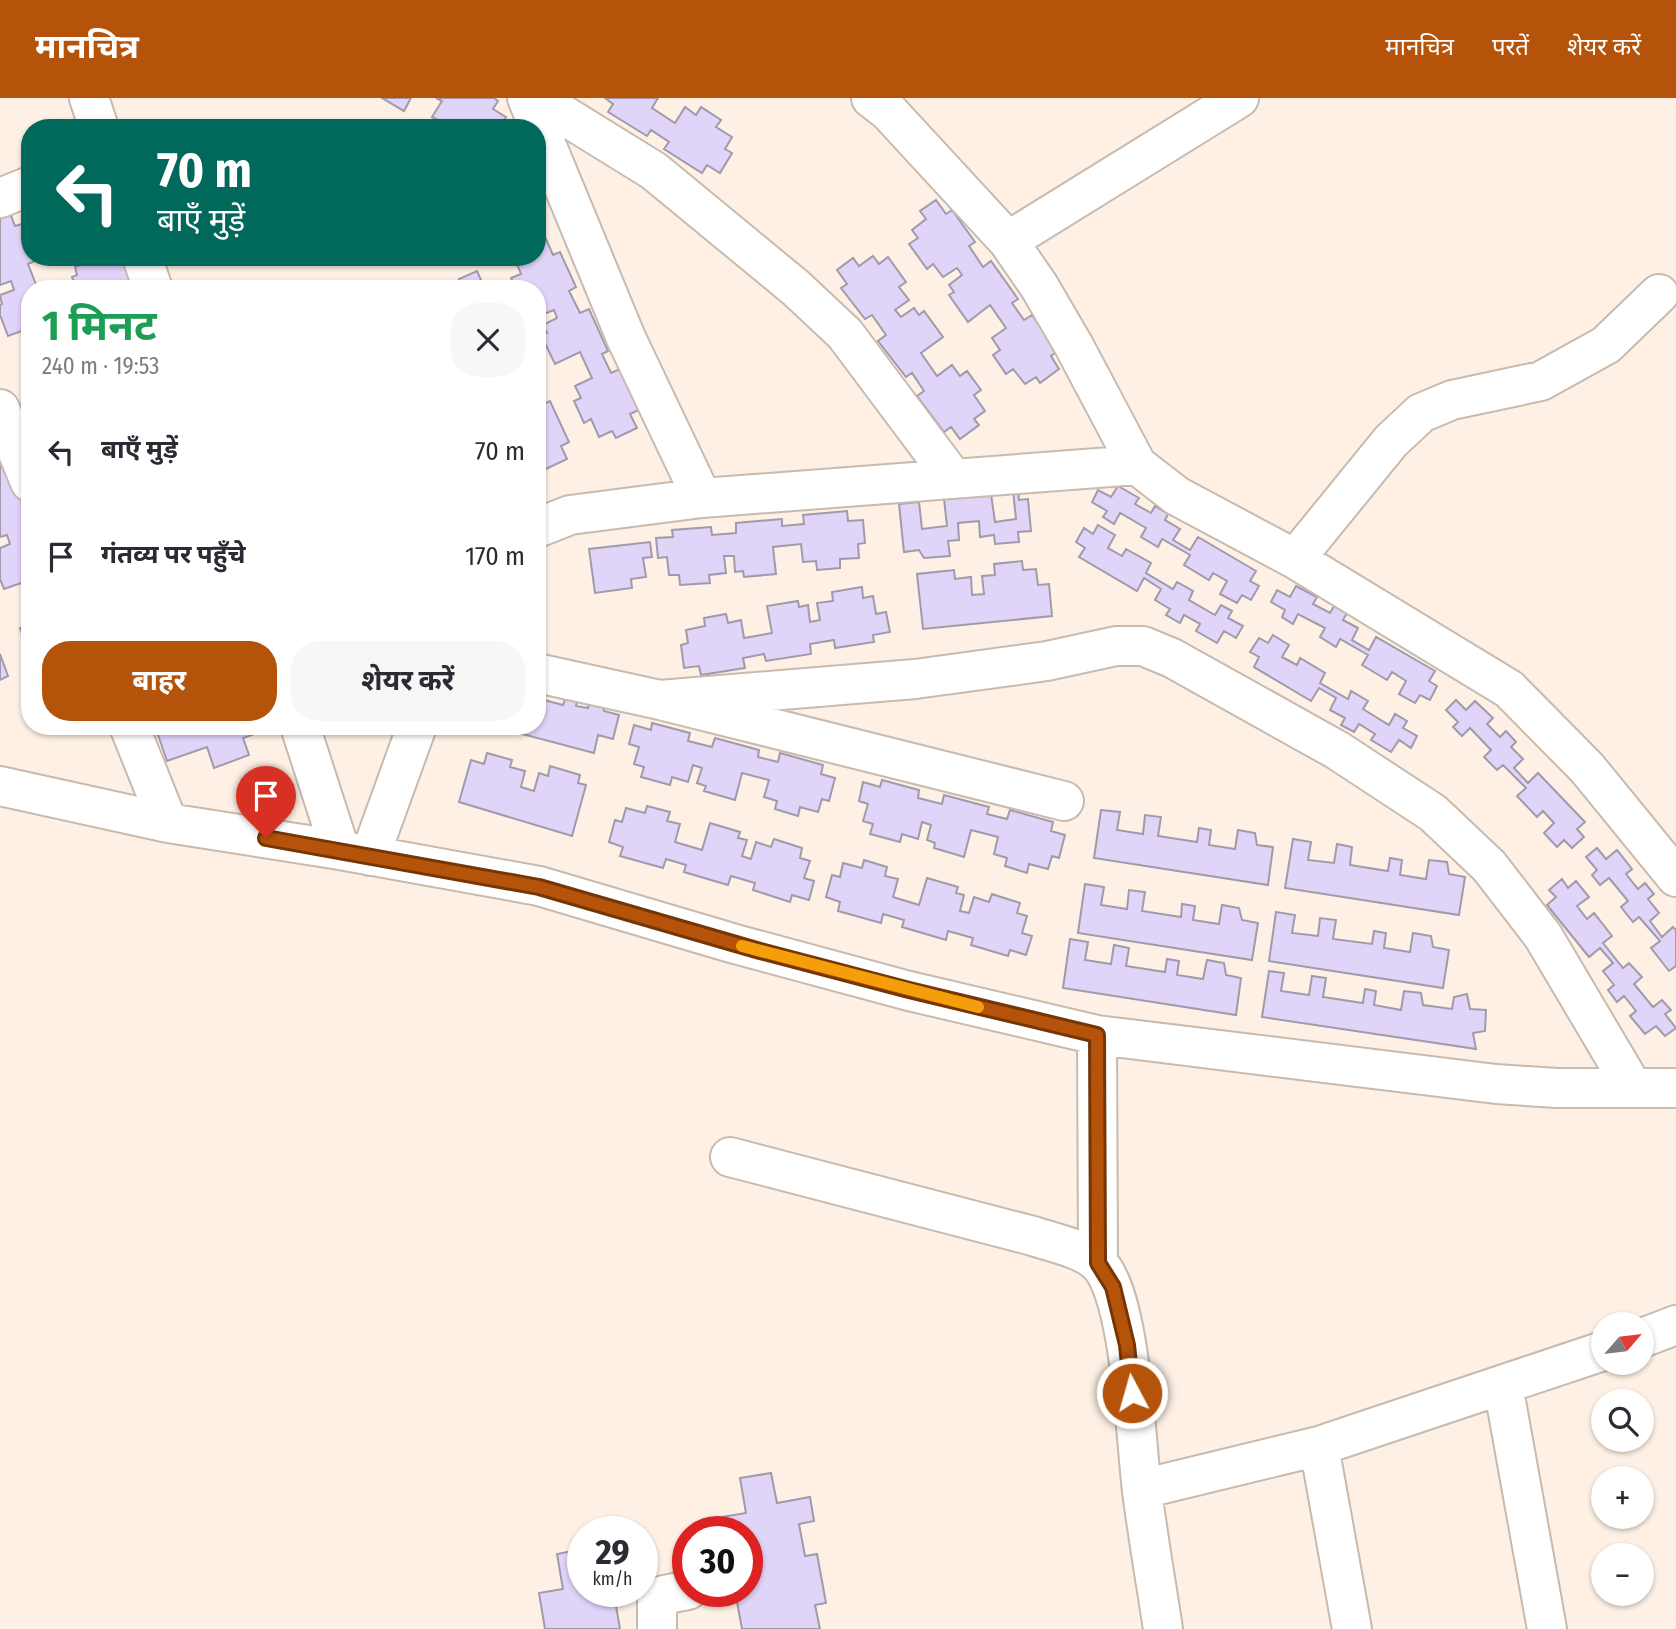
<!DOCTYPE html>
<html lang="hi">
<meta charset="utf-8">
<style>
:root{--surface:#fff;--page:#f7f7f7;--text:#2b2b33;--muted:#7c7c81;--accent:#b45309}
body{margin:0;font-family:"Fira Sans Condensed","Noto Sans Devanagari",sans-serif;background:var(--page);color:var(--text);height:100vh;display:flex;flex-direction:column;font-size:26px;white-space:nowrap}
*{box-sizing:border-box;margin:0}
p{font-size:23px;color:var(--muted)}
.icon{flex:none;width:38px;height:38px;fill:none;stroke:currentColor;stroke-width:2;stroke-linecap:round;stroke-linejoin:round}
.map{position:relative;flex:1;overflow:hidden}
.details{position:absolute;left:21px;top:182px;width:525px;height:455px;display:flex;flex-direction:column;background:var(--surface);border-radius:28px;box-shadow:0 2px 5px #0004}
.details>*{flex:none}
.banner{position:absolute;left:21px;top:21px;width:525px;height:147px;border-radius:28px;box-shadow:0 2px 5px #0004;background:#00695c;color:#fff;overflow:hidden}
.needle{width:46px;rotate:62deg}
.tools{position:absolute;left:1591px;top:1214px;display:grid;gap:14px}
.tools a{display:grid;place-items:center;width:63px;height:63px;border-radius:50%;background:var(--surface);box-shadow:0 2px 5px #0004;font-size:35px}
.speed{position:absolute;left:567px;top:1418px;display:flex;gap:14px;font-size:35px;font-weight:700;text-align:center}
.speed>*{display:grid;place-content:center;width:91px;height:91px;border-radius:50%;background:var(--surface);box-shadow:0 2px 5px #0004;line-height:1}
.speed small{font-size:18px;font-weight:400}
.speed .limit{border:10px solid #d22;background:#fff;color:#111}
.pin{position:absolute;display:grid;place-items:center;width:60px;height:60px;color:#fff;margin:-72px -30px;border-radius:50% 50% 50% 0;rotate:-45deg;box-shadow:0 0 7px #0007}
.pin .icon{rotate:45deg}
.me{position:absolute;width:77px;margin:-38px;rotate:354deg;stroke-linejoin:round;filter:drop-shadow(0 0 5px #0008)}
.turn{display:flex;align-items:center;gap:24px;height:147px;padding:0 21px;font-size:32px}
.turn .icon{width:91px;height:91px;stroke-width:2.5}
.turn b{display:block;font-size:49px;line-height:60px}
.round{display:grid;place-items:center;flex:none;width:74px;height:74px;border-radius:28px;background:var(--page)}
.headline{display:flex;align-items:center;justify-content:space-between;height:119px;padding:0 21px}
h1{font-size:42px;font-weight:700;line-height:52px;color:#1e9e55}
.button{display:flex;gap:14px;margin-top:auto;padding:14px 21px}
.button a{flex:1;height:80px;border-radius:28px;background:var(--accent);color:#fff;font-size:28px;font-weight:700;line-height:80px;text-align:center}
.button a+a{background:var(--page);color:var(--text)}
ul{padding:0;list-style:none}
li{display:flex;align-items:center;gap:21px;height:105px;padding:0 21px}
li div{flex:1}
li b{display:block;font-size:26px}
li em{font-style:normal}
header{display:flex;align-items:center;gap:42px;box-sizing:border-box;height:98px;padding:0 35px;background:var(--accent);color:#fff}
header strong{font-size:33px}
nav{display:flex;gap:38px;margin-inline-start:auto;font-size:24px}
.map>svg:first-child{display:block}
.building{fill:#e0d4f8;stroke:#9f9baa;stroke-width:2}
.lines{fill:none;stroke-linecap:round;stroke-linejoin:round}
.minor-casing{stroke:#c8baae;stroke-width:42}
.minor{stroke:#fff;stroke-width:38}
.route-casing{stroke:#753606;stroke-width:18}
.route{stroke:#b45309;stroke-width:12}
.slow{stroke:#f59e0b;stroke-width:12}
</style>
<header>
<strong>मानचित्र</strong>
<nav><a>मानचित्र</a><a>परतें</a><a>शेयर करें</a></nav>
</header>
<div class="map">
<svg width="1676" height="1531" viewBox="0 0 1676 1531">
<rect width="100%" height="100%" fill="#fef0e4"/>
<path class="building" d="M382 0H411L404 13Z
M436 0H494L498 3 493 11 506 19 500 30H442L444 25 432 19 442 3Z
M605 0H658L652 10 675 25 685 9 696 17 701 9 721 22 716 29 732 39 725 51 732 55 720 75 707 67 702 75 664 51 669 44 651 32 647 38 608 14 613 6Z
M936 102 946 116 952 112 975 144 969 148 983 169 991 163 1018 201 1012 205 1024 222 1032 217 1058 253 1051 258 1059 271 1040 285 1036 279 1025 286 1013 271 1006 276 993 257 1000 252 992 240 1006 230 990 207 968 224 949 197 954 194 949 187 962 177 957 170 943 179 933 166 927 171 909 146 918 140 912 132 926 121 920 113Z
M9 112 15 128 22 126 30 148V159H34L35 163 28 166 37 189 46 185 48 191H30V230L8 238 0 217V207L2 206 0 197 14 192 11 183 0 187V116Z
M546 141 553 157 560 154 576 189 569 193 580 215 589 211 608 253 602 256 611 275 620 271 639 312 630 316 637 330 616 340 612 333 599 339 591 321 584 325 574 303 581 300 575 288 592 280 580 254 555 266 541 237 547 235 543 227 557 220 554 212 539 218 537 191H516L511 180 521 176 517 166 531 159H537V146Z
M873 158 879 166 888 159 906 184 899 189 909 202 895 212 901 219 914 210 919 217 924 213 943 239 921 255 937 278 952 267 960 278 967 273 981 292 974 297 985 313 974 321 979 327 960 341 951 329 944 334 917 298 924 293 912 275 906 279 878 243 886 237 872 217 865 221 841 190 847 186 837 172 853 160 859 168Z
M89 159H122L134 191H77L72 179 77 177 75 169 90 163Z
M477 173 484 189 491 186 493 191H462L459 181Z
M30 274V291L24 276Z
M537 298 542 307 550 303 569 344 561 348 567 361 546 371 543 365 537 367Z
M4 366 17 379 30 412V417L24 419 30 435V482L4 491 0 481V450L10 446 7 437 0 439V368Z
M1118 388 1139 400 1135 406 1151 415 1155 408 1168 416 1165 422 1180 431 1173 442 1190 452 1198 439 1256 473 1250 483 1259 488 1251 502 1242 497 1237 505 1220 496 1227 483 1213 475 1209 482 1184 467 1190 457 1162 441 1158 449 1141 439 1146 430 1120 415 1114 426 1103 419 1107 413 1092 404 1098 392 1111 399Z
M1018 391 1019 402 1028 401 1031 433 1018 434 1019 444 995 446 994 437 980 439 979 423 958 425 959 442 948 443 950 458 924 460 919 452 904 454 899 406 919 404 922 431 947 428 944 401 991 396 995 424 1016 421 1013 392Z
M847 413 848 423 863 422 865 445 858 446 859 460 840 461V470L817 472 816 463 803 464 801 446 773 449 776 476 744 479 743 473 735 474 734 458H724L726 475 709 477 710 485 680 487 679 477H669L667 459 658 460 656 440 673 439 672 432 711 429 712 437 736 435V425L782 421V428L804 426 803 417Z
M1098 427 1115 437 1108 450 1122 458 1126 451 1151 465 1146 475 1173 491 1177 484 1193 493 1189 502 1215 517 1221 507 1232 513 1228 520 1243 528 1236 540 1224 533 1217 545 1196 533 1200 526 1184 517 1180 525 1166 517 1170 511 1155 502 1161 491 1144 480 1137 493 1079 459 1085 450 1076 444 1084 430 1093 436Z
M650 444 652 459 643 460 646 479 631 481 632 490 595 495 589 451Z
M1022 463 1023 472 1036 471 1038 487 1049 486 1052 518 923 531 917 476 954 472 955 481 971 479 972 497 984 496 982 478 995 477 994 466Z
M1296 488 1317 499 1313 506 1330 515 1334 508 1347 515 1343 522 1358 530 1352 542 1369 552 1376 539 1435 573 1429 583 1437 588 1430 602 1420 597 1415 605 1399 596 1406 583 1392 574 1387 582 1362 567 1368 557 1340 541 1336 549 1320 539 1325 530 1298 516 1293 526 1282 519 1285 512 1271 504 1277 492 1290 499Z
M862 489 863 500 873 498 876 516 886 514 890 534 873 537 874 544 835 550 834 542 810 546 811 556 766 563 764 556 743 560 745 570 701 577 699 568 684 570 681 547 688 545 686 532 705 528 704 520 726 516 728 525 741 522 744 540 772 535 767 508 798 503 799 509 808 507 810 524 820 522 817 505 833 503 832 494Z
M30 511V551L28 552 20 530 28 527 23 514Z
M1273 537 1289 547 1282 559 1297 567 1300 560 1325 575 1320 585 1348 601 1351 593 1368 603 1363 611 1389 627 1395 616 1407 623 1403 630 1417 638 1411 650 1399 642 1391 654 1371 642 1375 636 1359 626 1354 634 1341 627 1345 620 1330 612 1336 600 1319 590 1311 603 1254 569 1259 559 1250 554 1259 540 1268 545Z
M0 556 8 578 0 582Z
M567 596 578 599 576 608 588 610 590 601 602 604 604 613 619 617 613 641 598 637 594 655 492 628H537V600L563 607Z
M1456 602 1466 612 1475 603 1493 620 1487 626 1500 639 1506 633 1516 644 1511 649 1523 661 1514 670 1528 685 1538 675 1585 724 1577 731 1584 739 1572 750 1564 742 1557 749 1544 735 1554 725 1543 713 1537 719 1517 698 1526 690 1503 667 1497 672 1484 659 1491 652 1470 630 1462 638 1453 629 1458 624 1446 612Z
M652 625 690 635 688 643 712 649 715 640 759 652 758 659 778 664 780 655 823 667 821 676 835 680 829 703 822 701 818 714 800 709 798 718 775 711 777 703 764 699 769 682 742 675 735 702 704 693 706 688 697 685 702 670 693 667 688 684 672 679 670 687 641 679 644 669 634 666 639 649 629 646 634 627 651 632Z
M155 628H278L243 640 249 657 214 670 207 649 167 663Z
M487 655 512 662 510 669 525 673 521 689 534 693 539 675 548 678 550 668 580 677 578 685 586 687 572 738 459 704 471 662 484 666Z
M882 682 919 692 918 700 942 706 944 697 989 709 987 716 1007 721 1010 712 1053 724 1051 733 1065 737 1059 760 1052 758 1048 771 1029 766 1027 775 1005 768 1007 760 994 756 998 739 971 732 964 759 934 750 935 745 927 742 931 727 922 724 918 741 902 736 900 744 870 736 873 726 863 723 868 706 859 703 863 684 880 689Z
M647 708 670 714 667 723 680 726 675 744 702 752 710 725 740 734 738 740 747 742 742 758 751 761 756 744 771 749 774 741 802 750 800 760 810 763 804 780 814 783 809 802 792 797 790 804 753 792 755 785 731 778 728 787 684 774 686 767 666 761 663 770 620 758 623 749 609 744 615 722 622 724 626 710 645 715Z
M1101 712 1120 714 1117 732 1143 736 1145 717 1161 719 1158 738 1197 744 1199 730 1211 732 1209 747 1235 751 1238 732 1255 735 1257 747 1273 749 1268 787 1094 760Z
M1293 741 1311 744 1308 762 1334 765 1337 746 1352 749 1350 767 1388 773 1390 760 1402 762 1400 777 1426 781 1429 762 1447 764 1449 776 1465 779 1459 817 1285 790Z
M1597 750 1606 761 1617 752 1632 771 1626 776 1638 791 1645 785 1654 796 1648 801 1659 815 1650 823 1662 839 1673 829 1676 832V868L1669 873 1651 850 1660 843 1639 819 1633 824 1621 809 1628 803 1609 780 1600 787 1592 777 1597 772 1586 759Z
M864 762 887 769 885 778 898 781 893 799 919 807 927 780 958 789 956 795 964 797 960 813 969 815 974 799 989 804 992 796 1020 805 1017 815 1027 818 1022 835 1032 838 1026 857 1010 852 1008 858 971 847 973 840 948 833 946 842 902 829 904 822 883 816 881 825 838 813 840 804 826 799 832 777 840 779 843 765 862 770Z
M1562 781 1568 790 1576 783 1589 799 1577 808 1587 821 1594 815 1612 838 1603 845 1623 870 1629 865 1642 879 1634 886 1653 909 1662 902 1671 912 1665 916 1676 930 1665 938 1656 928 1645 936 1630 918 1636 913 1624 898 1617 904 1608 892 1614 887 1603 873 1613 865 1600 850 1589 859 1547 807 1556 799 1549 792Z
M1085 786 1104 789 1101 807 1127 811 1129 792 1145 794 1142 813 1181 819 1182 806 1195 808 1193 822 1219 826 1222 807 1239 810 1242 822 1258 825 1252 862 1078 835Z
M1276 814 1295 817 1292 835 1318 838 1320 820 1336 822 1333 841 1372 846 1374 833 1386 835 1384 850 1410 854 1413 835 1431 838 1433 849 1449 852 1443 890 1269 863Z
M1070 841 1088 844 1085 862 1111 866 1114 847 1129 850 1126 868 1165 874 1167 861 1179 863 1177 877 1203 881 1207 862 1224 865 1226 877 1241 880 1236 917 1063 890Z
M1269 873 1284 875 1281 893 1309 897 1312 878 1326 880 1323 899 1363 905 1365 891 1376 893 1374 907 1401 912 1404 893 1421 895 1423 907 1452 911 1454 899 1467 896 1470 911 1486 912 1485 933 1473 935 1476 951 1262 919Z
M771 1375 777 1405 810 1399 814 1423 799 1426 805 1458 817 1456 826 1505 815 1507 820 1531H742L735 1493H747V1433H725L722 1419 746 1415 740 1380Z
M583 1451V1493H630L631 1499 615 1502 620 1531H545L539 1495 563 1491 557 1456Z"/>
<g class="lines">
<g class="minor-casing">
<path id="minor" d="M89 0 99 30
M527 0 626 240 702 400
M536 0 654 73 796 190 845 236 952 379
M871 0 889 14 1008 143 1039 188 1074 248 1137 367 1177 398 1295 461 1509 591 1587 670 1676 779
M0 100 30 88
M1008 143 1239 0
M142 159 153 191
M0 311 30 384
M537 430 570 417 702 400 1137 367
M1295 461 1391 343 1421 315 1452 302 1541 283 1606 247 1659 196
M537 575 660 602 1064 703
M660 602 915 581 1047 563 1116 548H1143L1172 560 1337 652 1433 715 1489 768 1543 838 1633 990
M129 628 168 725
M300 628 340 752
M0 688 168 725 340 752 539 788 735 846 909 893 1097 937 1496 986 1557 990H1676
M370 758 417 628
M1097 937 1098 1165
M730 1059 1033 1138C1054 1145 1081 1150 1097 1164 1131 1193 1136 1346 1142 1393 1148 1439 1156 1485 1163 1531
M1642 1240 1676 1227
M1503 1287 1547 1531
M1319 1348 1352 1531
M1142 1391 1319 1348 1603 1253
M657 1531V1505L664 1497 688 1492"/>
</g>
<use href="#minor" class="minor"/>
</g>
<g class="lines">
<g class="route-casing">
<path id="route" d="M266 740 539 789 760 853 909 892 1097 937 1098 1165 1113 1189 1127 1247 1132 1295"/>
</g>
<use href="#route" class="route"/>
<path class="slow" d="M742 848 978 909"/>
</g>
</svg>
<div class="tools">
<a><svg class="needle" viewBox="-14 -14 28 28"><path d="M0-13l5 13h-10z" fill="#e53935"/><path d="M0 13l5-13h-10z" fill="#7c7c81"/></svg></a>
<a><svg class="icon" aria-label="search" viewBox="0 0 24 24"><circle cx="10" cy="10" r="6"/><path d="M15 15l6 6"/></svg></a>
<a>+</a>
<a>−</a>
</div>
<div class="speed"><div>29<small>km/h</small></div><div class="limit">30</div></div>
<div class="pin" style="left:266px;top:740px;background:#d93025"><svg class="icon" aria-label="arrive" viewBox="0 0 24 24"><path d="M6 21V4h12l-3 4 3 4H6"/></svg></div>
<svg class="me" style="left:1132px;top:1295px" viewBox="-20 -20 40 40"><circle r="17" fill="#b45309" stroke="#fff" stroke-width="3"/><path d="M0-11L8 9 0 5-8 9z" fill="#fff"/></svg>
<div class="banner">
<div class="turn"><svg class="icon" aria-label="left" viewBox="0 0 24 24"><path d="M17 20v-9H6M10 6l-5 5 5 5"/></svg><div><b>70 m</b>बाएँ मुड़ें</div></div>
</div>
<section class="details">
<div class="headline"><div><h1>1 मिनट</h1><p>240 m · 19:53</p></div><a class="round"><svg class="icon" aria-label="close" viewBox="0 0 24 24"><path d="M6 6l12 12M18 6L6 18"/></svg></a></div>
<ul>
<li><svg class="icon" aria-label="left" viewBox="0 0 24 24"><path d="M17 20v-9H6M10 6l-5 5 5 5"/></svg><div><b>बाएँ मुड़ें</b></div><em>70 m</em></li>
<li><svg class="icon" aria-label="arrive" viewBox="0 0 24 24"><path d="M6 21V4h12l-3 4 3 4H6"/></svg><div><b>गंतव्य पर पहुँचे</b></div><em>170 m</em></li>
</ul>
<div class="button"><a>बाहर</a><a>शेयर करें</a></div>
</section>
</div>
